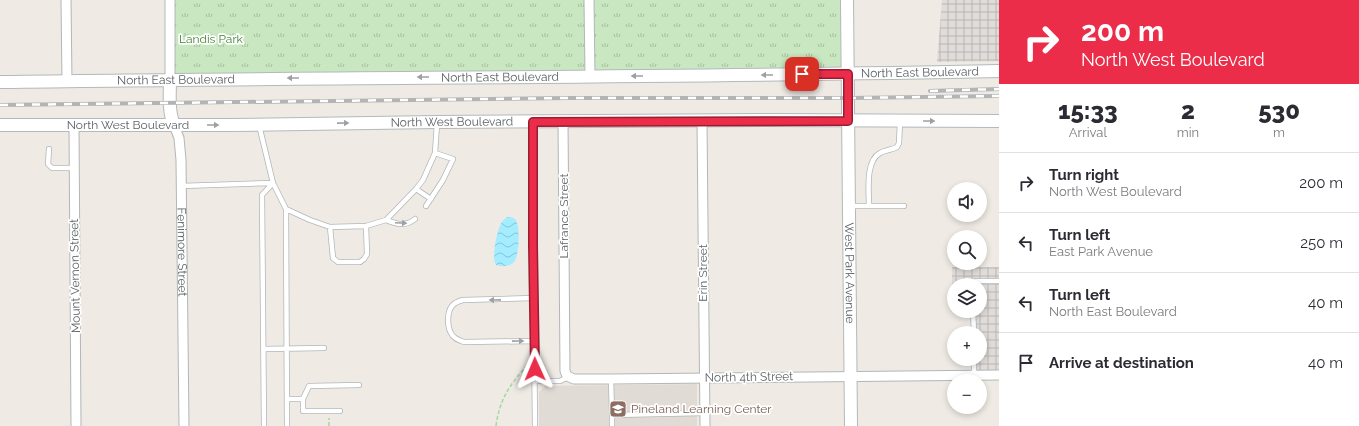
<!DOCTYPE html>
<meta charset="utf-8">
<style>
:root{--surface:#fff;--page:#f7f7f7;--text:#2b2b33;--muted:#7c7c81;--line:#e1e1e2}
body{margin:0;font-family:Raleway,sans-serif;background:var(--page);color:var(--text);height:100vh;display:flex;flex-direction:column;font-size:15px;white-space:nowrap}
*{box-sizing:border-box;margin:0}
p{font-size:13px;color:var(--muted)}
.icon{flex:none;width:22px;height:22px;fill:none;stroke:currentColor;stroke-width:2;stroke-linecap:round;stroke-linejoin:round}
.map{position:relative;flex:1;overflow:hidden}
.drawer{display:flex;flex-direction:column;background:var(--surface);width:360px}
.drawer>*{flex:none}
.top-card{background:#ec2d4a;color:#fff;overflow:hidden}
.fabs{position:absolute;left:947px;top:182px;display:grid;gap:8px}
.fabs a{display:grid;place-items:center;width:40px;height:40px;border-radius:50%;background:var(--surface);box-shadow:0 2px 6px #0003;font-size:20px}
.pin{position:absolute;display:grid;place-items:center;width:34px;height:34px;color:#fff;margin:-17px;border-radius:8px;box-shadow:0 2px 6px #0006}
.me{position:absolute;width:44px;margin:-22px;rotate:359deg;stroke-linejoin:round;filter:drop-shadow(0 0 3px #0008)}
.turn{display:flex;align-items:center;gap:14px;height:84px;padding:0 16px;font-size:18px}
.turn .icon{width:52px;height:52px;stroke-width:2.5}
.turn b{display:block;font-size:28px;line-height:34px}
.eta{display:flex;justify-content:space-evenly;align-items:center;height:68px;text-align:center}
.eta b{font-size:24px;font-weight:800;line-height:28px}
ul{padding:0;list-style:none}
li{display:flex;align-items:center;gap:12px;height:60px;padding:0 16px;border-top:1px solid var(--line)}
li div{flex:1}
li b{display:block;font-size:15px}
li em{font-style:normal}
main{display:flex;flex:1;min-height:0}
.map>svg:first-child{display:block}
.industrial{fill:url(#industrial-grid)}
.education{fill:#e1dbd5}
.park{fill:url(#park-tufts)}
.water{fill:url(#water-waves)}
.lines{fill:none;stroke-linecap:round;stroke-linejoin:round}
.lane-casing{stroke:#b2b6b9;stroke-width:6}
.street-casing{stroke:#b2b6b9;stroke-width:11}
.secondary-casing{stroke:#b3b9bc;stroke-width:14}
.path{stroke:#a3d9a5;stroke-width:1.5;stroke-dasharray:4 2;stroke-linecap:butt}
.lane{stroke:#fff;stroke-width:4.5}
.street{stroke:#fff;stroke-width:9}
.secondary{stroke:#fff;stroke-width:12}
.rail-casing{stroke:#b3b4b5;stroke-width:4}
.rail{stroke:#fff;stroke-width:2.5;stroke-dasharray:8;stroke-linecap:butt}
.oneway{fill:#9da1a3}
.route-casing{stroke:#991d30;stroke-width:10}
.route{stroke:#ec2d4a;stroke-width:7}
.labels{text-anchor:middle;stroke-width:3.5;stroke-linejoin:round;paint-order:stroke}
.park-label{font-size:12px;fill:#428533;stroke:#fff}
.street-label{font-size:12px;fill:#5c6265;stroke:#fff}
.education-label{font-size:12px;fill:#785e54;stroke:#fff;text-anchor:start}
</style>
<main>
<div class="map">
<svg width="999" height="426" viewBox="0 0 999 426">
<defs>
<pattern id="industrial-grid" width="8" height="8" patternUnits="userSpaceOnUse"><rect width="8" height="8" fill="#e0dcd9"/><path d="M0 4h8M4 0v8" fill="none" stroke="#b9b6b4"/></pattern>
<pattern id="park-tufts" width="24" height="20" patternUnits="userSpaceOnUse"><rect width="24" height="20" fill="#c9e7c0"/><path d="M3 7l-1-3M5 7V3M7 7l1-3M15 17l-1-3M17 17v-4M19 17l1-3" fill="none" stroke="#a6bfa0"/></pattern>
<pattern id="water-waves" width="16" height="10" patternUnits="userSpaceOnUse"><rect width="16" height="10" fill="#a4ecff"/><path d="M0 5q4-4 8 0t8 0" fill="none" stroke="#89c3d2"/></pattern>
</defs>
<rect width="100%" height="100%" fill="#efeae4"/>
<path class="industrial" d="M942 0H999V61L937 62Z
M952 267H999V375H972L971 359H980V333H971V311H980V285H954V304H952Z"/>
<path class="education" d="M697 384V426H539V392L545 386Z"/>
<path class="park" d="M170 0H847L848 74 170 79Z"/>
<path class="water" d="M507 217C510 217 513 217 515 219 521 226 519 256 514 262 509 267 502 267 496 265 491 258 497 229 502 222 503 220 505 219 507 217Z"/>
<g class="lines">
<g class="lane-casing">
<path id="lane" d="M533 121V245L535 426
M259 125 273 183 286 209 310 220 330 227 366 226 386 220 416 189 423 180 435 153 437 124
M49 149 48 164 52 168H74
M181 186 273 183
M416 189 431 199
M426 206 443 180 453 159 435 153
M851 206H904
M869 206C869 192 865 161 880 153 885 150 892 150 897 147L899 143 900 121
M286 209 287 426
M386 220C397 224 405 227 415 219
M330 227 333 258 338 262H360L364 259 367 254 366 226
M973 285 974 282 977 281H999
M534 298 463 300C459 301 455 302 452 306 447 312 447 326 451 333 453 338 458 340 464 342L535 341
M973 311 974 333
M264 349 324 348
M974 359V375
M611 379 612 415
M535 381H560L568 377
M287 399H303L309 386 359 385
M303 399V411H340
M264 426 262 195 273 183
M612 426V415L705 413"/>
</g>
<g class="street-casing">
<g id="street">
<path d="M66 0 67 81"/>
<path d="M170 0V79"/>
<path d="M589 0 590 76"/>
<path d="M563 121 565 371 567 376 574 379H611L999 375"/>
<path d="M702 121 705 426"/>
<path d="M74 125 76 426"/>
<path id="s1" d="M174 125 179 138 181 160 184 426"/>
</g>
</g>
<g class="secondary-casing">
<g id="secondary">
<path id="s2" d="M847 0 851 426"/>
<path d="M170 79C170 94 168 111 174 125"/>
<path id="s3" d="M0 82C333 77 666 78 999 71"/>
<path id="s4" d="M0 125H233L437 122 768 120 999 121"/>
</g>
</g>
<path class="path" d="M329 426V418
M496 426C499 401 510 383 528 365"/>
<use href="#lane" class="lane"/>
<use href="#street" class="street"/>
<use href="#secondary" class="secondary"/>
<g class="rail-casing">
<path id="rail" d="M930 91 999 89
M0 105 569 98H848L999 96"/>
</g>
<use href="#rail" class="rail"/>
</g>
<defs><path id="oneway-solid" d="M-6-.8H1V-3.2L6.5 0L1 3.2V.8H-6Z"/></defs>
<g class="oneway">
<use href="#oneway-solid" transform="translate(767 75) rotate(180)"/>
<use href="#oneway-solid" transform="translate(637 76) rotate(180)"/>
<use href="#oneway-solid" transform="translate(423 77) rotate(180)"/>
<use href="#oneway-solid" transform="translate(293 78) rotate(180)"/>
<use href="#oneway-solid" transform="translate(929 121)"/>
<use href="#oneway-solid" transform="translate(343 123) rotate(-1)"/>
<use href="#oneway-solid" transform="translate(213 125)"/>
<use href="#oneway-solid" transform="translate(401 223) rotate(3)"/>
<use href="#oneway-solid" transform="translate(495 300) rotate(179)"/>
<use href="#oneway-solid" transform="translate(518 341) rotate(-1)"/>
</g>
<g class="lines">
<g class="route-casing">
<path id="route" d="M535 369 533 245V122L848 121V74H802"/>
</g>
<use href="#route" class="route"/>
</g>
<defs>
<g id="school-square" transform="scale(0.9)"><rect x="-9" y="-9" width="18" height="18" rx="4" fill="#8d6e63" stroke="#fff"/><path d="M0-5L7-2L0 1L-7-2ZM-4 1L0 2.5L4 1V4Q0 6-4 4Z" fill="#fff"/></g>
</defs>
<g fill-rule="evenodd">
<use href="#school-square" x="618" y="409"/>
</g>
<g class="labels">
<g class="park-label">
<text x="211" y="43">Landis Park</text>
</g>
<g class="street-label">
<text dy="4" stroke="none"><textPath href="#s3" startOffset="920">North East Boulevard</textPath></text>
<text dy="4" stroke="none"><textPath href="#s3" startOffset="500">North East Boulevard</textPath></text>
<text dy="4" stroke="none"><textPath href="#s3" startOffset="176">North East Boulevard</textPath></text>
<text dy="4" stroke="none"><textPath href="#s4" startOffset="452">North West Boulevard</textPath></text>
<text dy="4" stroke="none"><textPath href="#s4" startOffset="128">North West Boulevard</textPath></text>
<text transform="translate(564 216) rotate(-90)" y="4">Lafrance Street</text>
<text dy="4" stroke="none"><textPath href="#s1" startOffset="128">Fenimore Street</textPath></text>
<text transform="translate(703 273) rotate(-90)" y="4">Erin Street</text>
<text dy="4" stroke="none"><textPath href="#s2" startOffset="273">West Park Avenue</textPath></text>
<text transform="translate(75 276) rotate(-91)" y="4">Mount Vernon Street</text>
<text transform="translate(749 377) rotate(-1)" y="4">North 4th Street</text>
</g>
<g class="education-label">
<text x="631" y="413">Pineland Learning Center</text>
</g>
</g>
</svg>
<div class="fabs">
<a><svg class="icon" aria-label="sound" viewBox="0 0 24 24"><path d="M4 9h4l5-4v14l-5-4H4zM17 9q2 3 0 6"/></svg></a>
<a><svg class="icon" aria-label="search" viewBox="0 0 24 24"><circle cx="10" cy="10" r="6"/><path d="M15 15l6 6"/></svg></a>
<a><svg class="icon" aria-label="layers" viewBox="0 0 24 24"><path d="M12 4l9 5-9 5-9-5zM3 14l9 5 9-5"/></svg></a>
<a>+</a>
<a>−</a>
</div>
<div class="pin" style="left:802px;top:74px;background:#d93025"><svg class="icon" aria-label="arrive" viewBox="0 0 24 24"><path d="M6 21V4h12l-3 4 3 4H6"/></svg></div>
<svg class="me" style="left:535px;top:369px" viewBox="-20 -20 40 40"><path d="M0-17L14 15 0 8-14 15z" fill="#ec2d4a" stroke="#fff" stroke-width="4"/></svg>
</div>
<section class="drawer">
<div class="top-card">
<div class="turn"><svg class="icon" aria-label="right" viewBox="0 0 24 24"><path d="M7 20v-9h11M14 6l5 5-5 5"/></svg><div><b>200 m</b>North West Boulevard</div></div>
</div>
<div class="eta">
<div><b>15:33</b><p>Arrival</p></div>
<div><b>2</b><p>min</p></div>
<div><b>530</b><p>m</p></div>
</div>
<ul>
<li><svg class="icon" aria-label="right" viewBox="0 0 24 24"><path d="M7 20v-9h11M14 6l5 5-5 5"/></svg><div><b>Turn right</b><p>North West Boulevard</p></div><em>200 m</em></li>
<li><svg class="icon" aria-label="left" viewBox="0 0 24 24"><path d="M17 20v-9H6M10 6l-5 5 5 5"/></svg><div><b>Turn left</b><p>East Park Avenue</p></div><em>250 m</em></li>
<li><svg class="icon" aria-label="left" viewBox="0 0 24 24"><path d="M17 20v-9H6M10 6l-5 5 5 5"/></svg><div><b>Turn left</b><p>North East Boulevard</p></div><em>40 m</em></li>
<li><svg class="icon" aria-label="arrive" viewBox="0 0 24 24"><path d="M6 21V4h12l-3 4 3 4H6"/></svg><div><b>Arrive at destination</b></div><em>40 m</em></li>
</ul>
</section>
</main>
